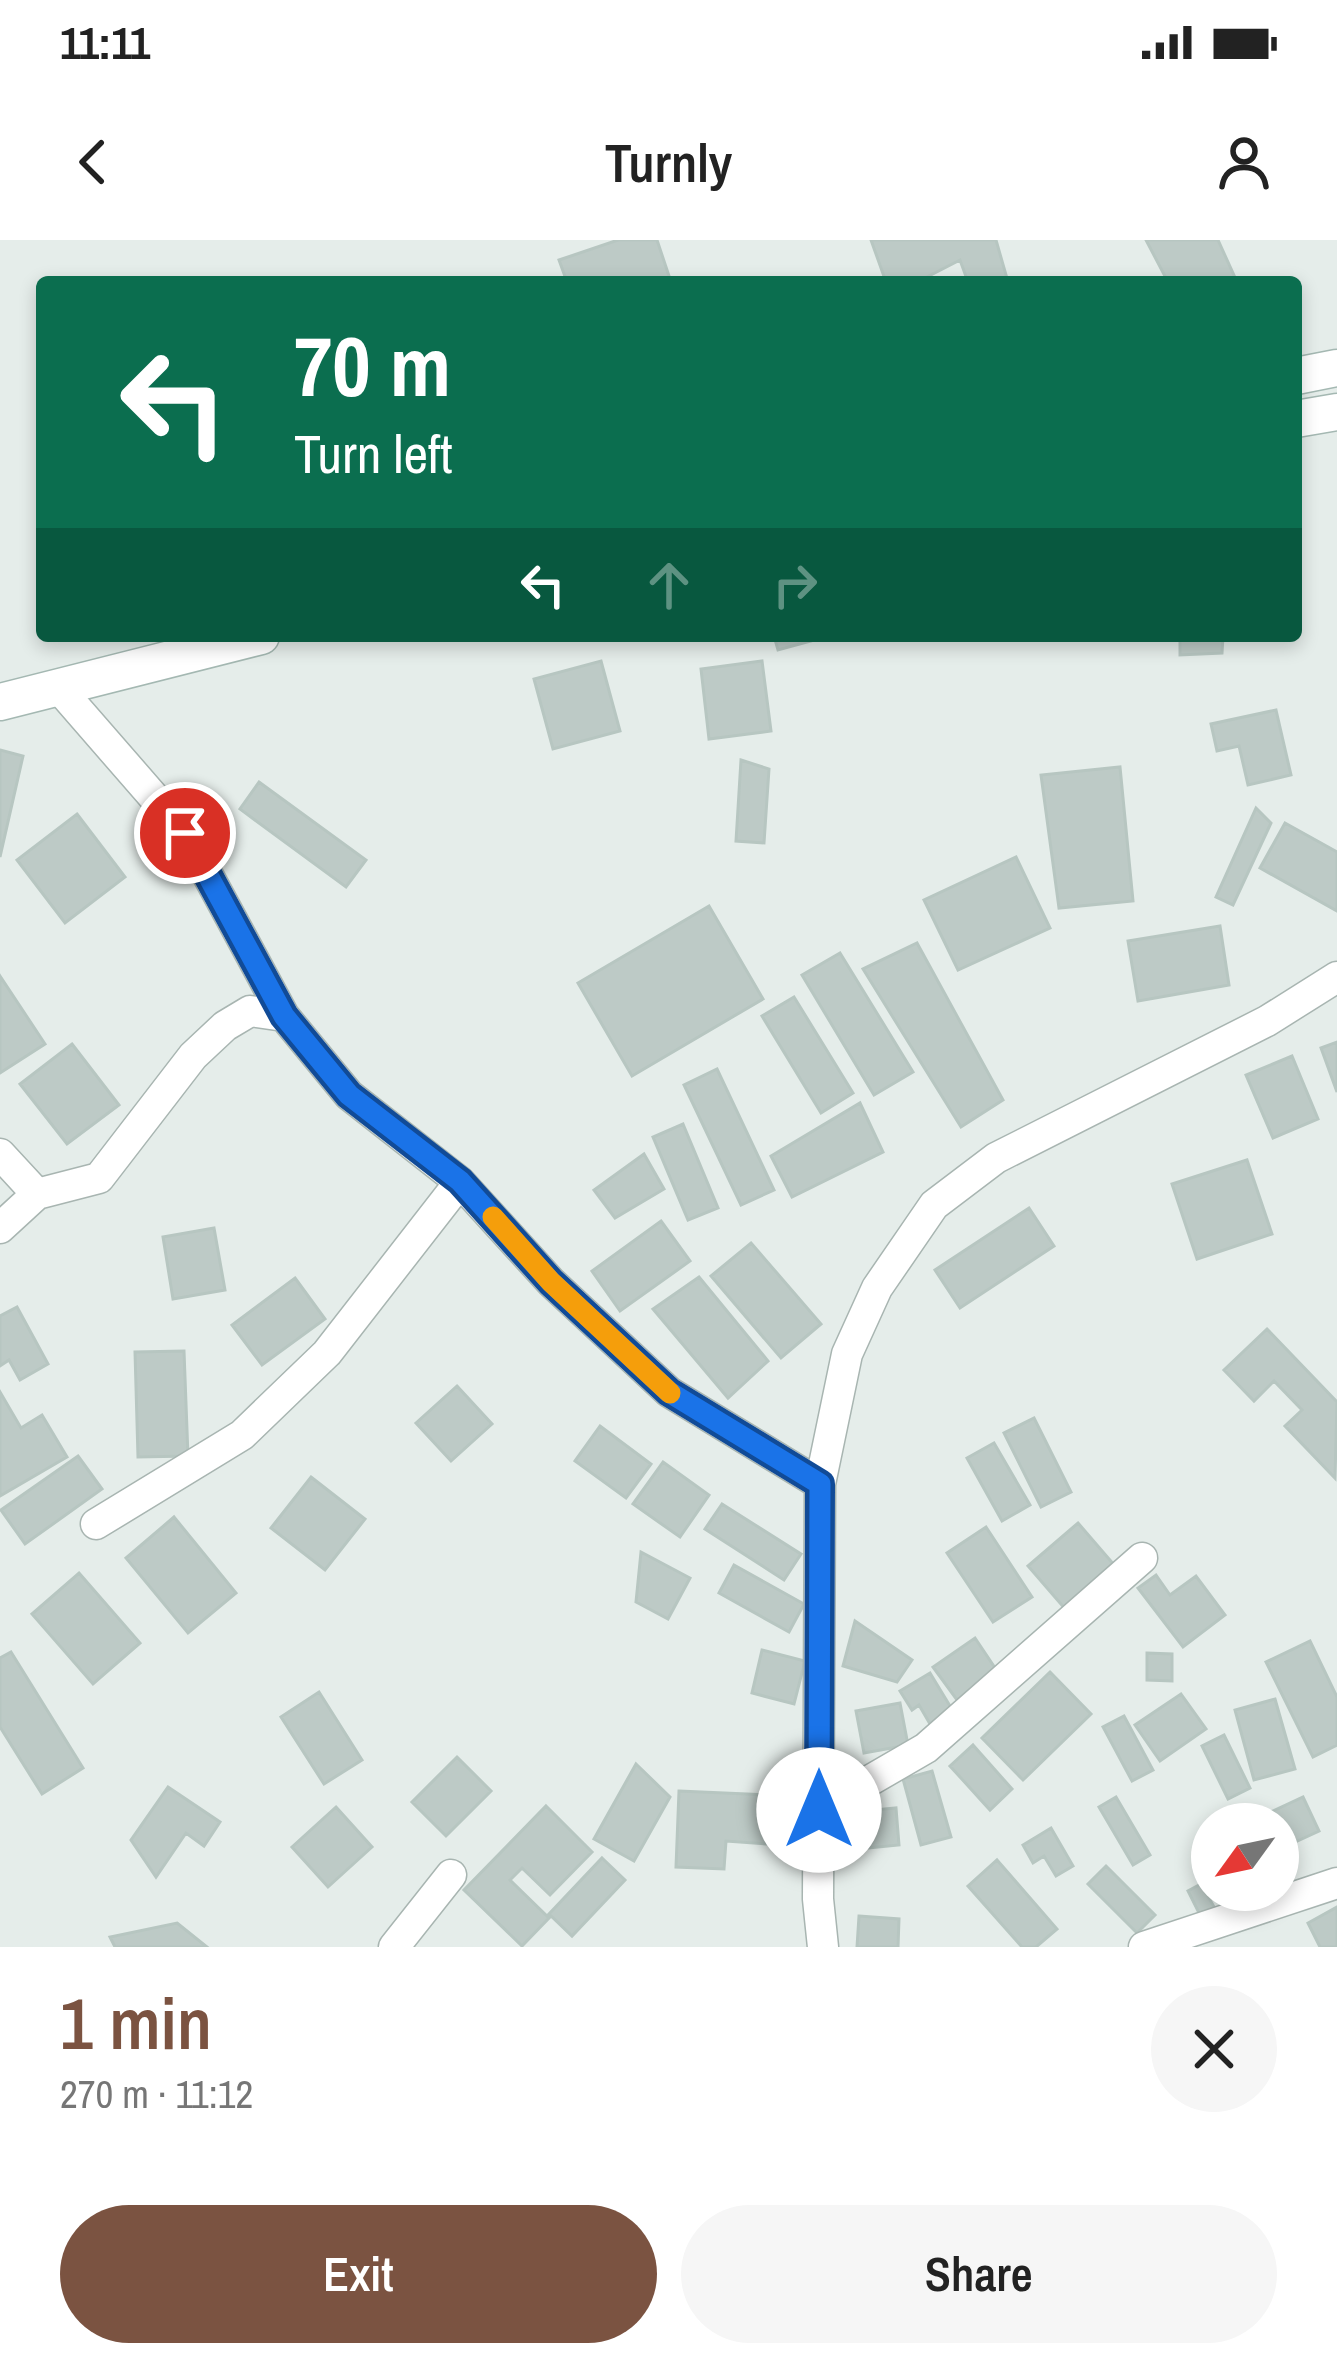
<!DOCTYPE html>
<meta charset="utf-8">
<style>
:root{--surface:#fff;--page:#f6f6f6;--text:#222;--muted:#767676;--accent:#7b5341}
body{margin:0;font-family:"Archivo Narrow",sans-serif;background:var(--page);color:var(--text);height:100vh;display:flex;flex-direction:column;font-size:45px;white-space:nowrap}
*{box-sizing:border-box;margin:0}
p{font-size:39px;color:var(--muted)}
.icon{flex:none;width:66px;height:66px;fill:none;stroke:currentColor;stroke-width:2;stroke-linecap:round;stroke-linejoin:round}
.map{position:relative;height:1707px;overflow:hidden}
.drawer{display:flex;flex-direction:column;background:var(--surface);flex:1}
.drawer>*{flex:none}
.banner{position:absolute;left:36px;top:36px;width:1266px;height:366px;border-radius:12px;box-shadow:0 6px 18px #0003;background:#0b6e4f;color:#fff;overflow:hidden}
.needle{width:78px;rotate:237deg}
.tools{position:absolute;left:1191px;top:1563px;display:grid;gap:24px}
.tools a{display:grid;place-items:center;width:108px;height:108px;border-radius:50%;background:var(--surface);box-shadow:0 6px 18px #0003;font-size:60px}
.pin{position:absolute;display:grid;place-items:center;width:102px;height:102px;color:#fff;margin:-51px;border:6px solid #fff;border-radius:50%;box-shadow:0 3px 12px #0007}
.me{position:absolute;width:132px;margin:-66px;rotate:0deg;stroke-linejoin:round;filter:drop-shadow(0 0 9px #0008)}
.turn{display:flex;align-items:center;gap:42px;height:252px;padding:0 60px;font-size:54px}
.turn .icon{width:156px;height:156px;stroke-width:2.5}
.turn b{display:block;font-size:84px;line-height:102px}
.lanes{display:flex;align-items:center;height:114px;padding:0 60px;background:#0003;justify-content:center;gap:60px;direction:ltr}
.lanes .off{opacity:.35}
.round{display:grid;place-items:center;flex:none;width:126px;height:126px;border-radius:63px;background:var(--page)}
.overview{display:flex;align-items:center;justify-content:space-between;height:204px;padding:0 60px}
h1{font-size:72px;font-weight:600;line-height:90px;color:var(--accent)}
.button{display:flex;gap:24px;margin-top:auto;padding:24px 60px}
.button a{flex:1;height:138px;border-radius:72px;background:var(--accent);color:#fff;font-size:48px;font-weight:600;line-height:138px;text-align:center}
.button a+a{background:var(--page);color:var(--text)}
.status{display:flex;justify-content:space-between;align-items:center;height:84px;padding:0 60px;background:var(--surface);direction:ltr}
.status svg{height:33px;fill:currentColor}
header{display:flex;justify-content:space-between;align-items:center;height:156px;padding:0 60px;background:var(--surface);font-size:54px;font-weight:600}
.map>svg:first-child{display:block}
.building{fill:#bdcac6;stroke:#b7c6c1;stroke-width:3}
.lines{fill:none;stroke-linecap:round;stroke-linejoin:round}
.street-casing{stroke:#a8b5b1;stroke-width:33}
.secondary-casing{stroke:#a4b8b2;stroke-width:39}
.street{stroke:#fff;stroke-width:30}
.secondary{stroke:#fff;stroke-width:36}
.route-casing{stroke:#114b97;stroke-width:30}
.route{stroke:#1a73e8;stroke-width:21}
.slow{stroke:#f59e0b;stroke-width:21}
</style>
<div class="status"><b>11:11</b><svg viewBox="0 0 49 12"><path d="M0 12V9h3v3zM5 12V6h3v6zM10 12V3h3v9zM15 12V0h3v12zM26 1h20v11H26zM47 4h2v5h-2z"/></svg></div>
<header><svg class="icon" aria-label="back" viewBox="0 0 24 24"><path d="M15 5l-7 7 7 7"/></svg>Turnly<svg class="icon" aria-label="person" viewBox="0 0 24 24"><circle cx="12" cy="8" r="4"/><path d="M4 21q1-7 8-7t8 7"/></svg></header>
<div class="map">
<svg width="1337" height="1707" viewBox="0 0 1337 1707">
<rect width="100%" height="100%" fill="#e5edea"/>
<path class="building" d="M618 0H657L671 42H567L559 20Z
M871 0H996L1008 42H968L960 20 927 37 929 42H886Z
M1146 0H1218L1237 42H1168Z
M774 396H829L778 410Z
M1180 396H1223L1222 413 1180 415Z
M601 421 620 491 553 509 534 439Z
M762 421 771 491 709 499 701 429Z
M1276 470 1291 535 1248 545 1239 506 1217 511 1211 484Z
M0 510 23 516 0 617Z
M741 520 769 529 764 603 736 601Z
M1120 527 1133 661 1059 668 1041 535Z
M259 542 366 620 346 647 240 569Z
M1256 568 1271 583 1233 665 1216 657Z
M77 574 125 637 65 683 17 620Z
M1285 583 1337 612V671L1260 628Z
M1016 617 1050 688 958 730 924 660Z
M709 666 763 759 632 836 578 743Z
M1220 686 1229 745 1138 761 1128 701Z
M917 703 1003 860 961 887 863 729Z
M840 713 913 832 874 855 802 735Z
M0 736 45 804 0 833Z
M794 757 853 853 821 873 762 776Z
M1337 802V852L1321 808Z
M72 804 119 865 67 904 20 844Z
M1292 816 1318 879 1273 898 1246 835Z
M717 829 774 950 741 965 684 845Z
M860 863 883 912 792 957 771 916Z
M683 884 718 968 688 980 653 897Z
M644 914 664 949 615 978 594 950Z
M1247 920 1272 994 1197 1019 1172 944Z
M1029 968 1054 1006 960 1068 935 1030Z
M661 981 690 1021 620 1071 592 1031Z
M214 988 225 1050 173 1059 163 997Z
M751 1003 821 1084 781 1118 711 1036Z
M699 1037 768 1121 728 1158 653 1069Z
M295 1038 325 1079 262 1125 232 1085Z
M17 1067 48 1124 20 1140 9 1120 0 1126V1076Z
M1267 1089 1337 1162 1335 1238 1285 1186 1302 1170 1274 1141 1254 1161 1224 1130Z
M184 1111 188 1216 138 1217 135 1112Z
M457 1146 492 1184 451 1221 416 1183Z
M0 1152 21 1188 42 1175 67 1217 0 1256Z
M1034 1178 1071 1252 1041 1267 1004 1193Z
M600 1186 651 1224 626 1258 575 1221Z
M994 1203 1030 1265 1002 1281 967 1218Z
M78 1216 102 1249 25 1304 1 1270Z
M663 1222 709 1255 680 1297 633 1264Z
M311 1237 365 1279 325 1330 271 1288Z
M722 1264 801 1314 784 1340 705 1289Z
M174 1277 236 1353 188 1393 126 1318Z
M1078 1283 1116 1327 1066 1370 1028 1326Z
M986 1287 1032 1357 993 1382 947 1313Z
M641 1312 690 1338 668 1379 636 1362Z
M734 1325 804 1364 789 1392 719 1353Z
M79 1333 140 1403 93 1444 32 1374Z
M1156 1335 1170 1355 1196 1336 1225 1375 1183 1407 1138 1348Z
M855 1381 912 1420 897 1442 843 1426Z
M975 1398 997 1431 957 1460 933 1427Z
M1310 1401 1337 1457V1505L1313 1517 1266 1422Z
M762 1410 805 1421 794 1464 752 1453Z
M11 1412 83 1528 42 1554 0 1487V1418Z
M1147 1413 1172 1414V1441L1147 1440Z
M1050 1432 1091 1474 1023 1540 982 1498Z
M930 1433 953 1471 930 1484 919 1465 912 1470 900 1451Z
M319 1452 362 1520 324 1544 281 1477Z
M1181 1454 1206 1489 1160 1521 1135 1485Z
M1275 1459 1295 1529 1254 1540 1235 1470Z
M900 1463 908 1505 864 1513 856 1471Z
M1124 1476 1153 1530 1132 1541 1103 1487Z
M1224 1495 1250 1548 1228 1559 1202 1506Z
M973 1505 1012 1549 990 1570 950 1526Z
M457 1517 491 1551 446 1596 412 1562Z
M636 1524 670 1557 634 1621 594 1599Z
M932 1531 951 1597 921 1605 903 1539Z
M168 1547 220 1582 204 1606 186 1593 156 1637 131 1600Z
M679 1551 768 1555 766 1604 726 1601 724 1629 676 1627Z
M1116 1557 1150 1615 1133 1625 1099 1567Z
M1303 1557 1319 1591 1278 1610V1584H1245Z
M546 1566 592 1612 550 1655 522 1628 510 1640 549 1678 522 1706 464 1650Z
M336 1567 372 1607 328 1647 292 1607Z
M896 1568 899 1605 857 1609 853 1572Z
M1051 1588 1073 1626 1056 1636 1044 1616 1033 1623 1023 1605Z
M1212 1600V1642H1211L1195 1608Z
M602 1618 625 1640 572 1696 549 1674Z
M997 1620 1057 1689 1036 1707H1022L968 1646Z
M1106 1626 1155 1675 1137 1693 1088 1644Z
M1201 1644 1214 1667 1200 1675 1188 1651Z
M1337 1667V1707H1320L1308 1683Z
M859 1676 899 1679 898 1707H857Z
M177 1683 207 1707H115L110 1697Z"/>
<g class="lines">
<g class="street-casing">
<path id="street" d="M58 447 185 593 284 776 349 855 460 942 551 1042 669 1152 820 1244
M0 914 37 954 99 938 193 816 225 786 250 771 284 776
M0 988 37 954
M96 1284 242 1195 327 1113 460 942
M819 1570 926 1508 1142 1318
M394 1707 451 1635
M823 1707 818 1659 820 1244 847 1114 877 1048 934 965 996 918 1267 781 1337 737
M1144 1707 1337 1643"/>
</g>
<g class="secondary-casing">
<path id="secondary" d="M1296 136 1337 128
M1296 179 1337 172
M0 462 261 396"/>
</g>
<use href="#street" class="street"/>
<use href="#secondary" class="secondary"/>
</g>
<g class="lines">
<g class="route-casing">
<path id="route" d="M185 593 284 776 349 855 460 941 551 1042 669 1152 820 1244 819 1570"/>
</g>
<use href="#route" class="route"/>
<path class="slow" d="M493 977 551 1042 670 1153"/>
</g>
</svg>
<div class="tools">
<a><svg class="needle" viewBox="-14 -14 28 28"><path d="M0-13l5 13h-10z" fill="#e53935"/><path d="M0 13l5-13h-10z" fill="#767676"/></svg></a>
</div>
<div class="pin" style="left:185px;top:593px;background:#d93025"><svg class="icon" aria-label="arrive" viewBox="0 0 24 24"><path d="M6 21V4h12l-3 4 3 4H6"/></svg></div>
<svg class="me" style="left:819px;top:1570px" viewBox="-20 -20 40 40"><circle r="19" fill="#fff"/><path d="M0-13L10 11 0 6-10 11z" fill="#1a73e8"/></svg>
<div class="banner">
<div class="turn"><svg class="icon" aria-label="left" viewBox="0 0 24 24"><path d="M17 20v-9H6M10 6l-5 5 5 5"/></svg><div><b>70 m</b>Turn left</div></div>
<div class="lanes"><svg class="icon" aria-label="left" viewBox="0 0 24 24"><path d="M17 20v-9H6M10 6l-5 5 5 5"/></svg><svg class="icon off" aria-label="ahead" viewBox="0 0 24 24"><path d="M12 20V5M6 11l6-6 6 6"/></svg><svg class="icon off" aria-label="right" viewBox="0 0 24 24"><path d="M7 20v-9h11M14 6l5 5-5 5"/></svg></div>
</div>
</div>
<section class="drawer">
<div class="overview"><div><h1>1 min</h1><p>270 m · 11:12</p></div><a class="round"><svg class="icon" aria-label="close" viewBox="0 0 24 24"><path d="M6 6l12 12M18 6L6 18"/></svg></a></div>
<div class="button"><a>Exit</a><a>Share</a></div>
</section>
